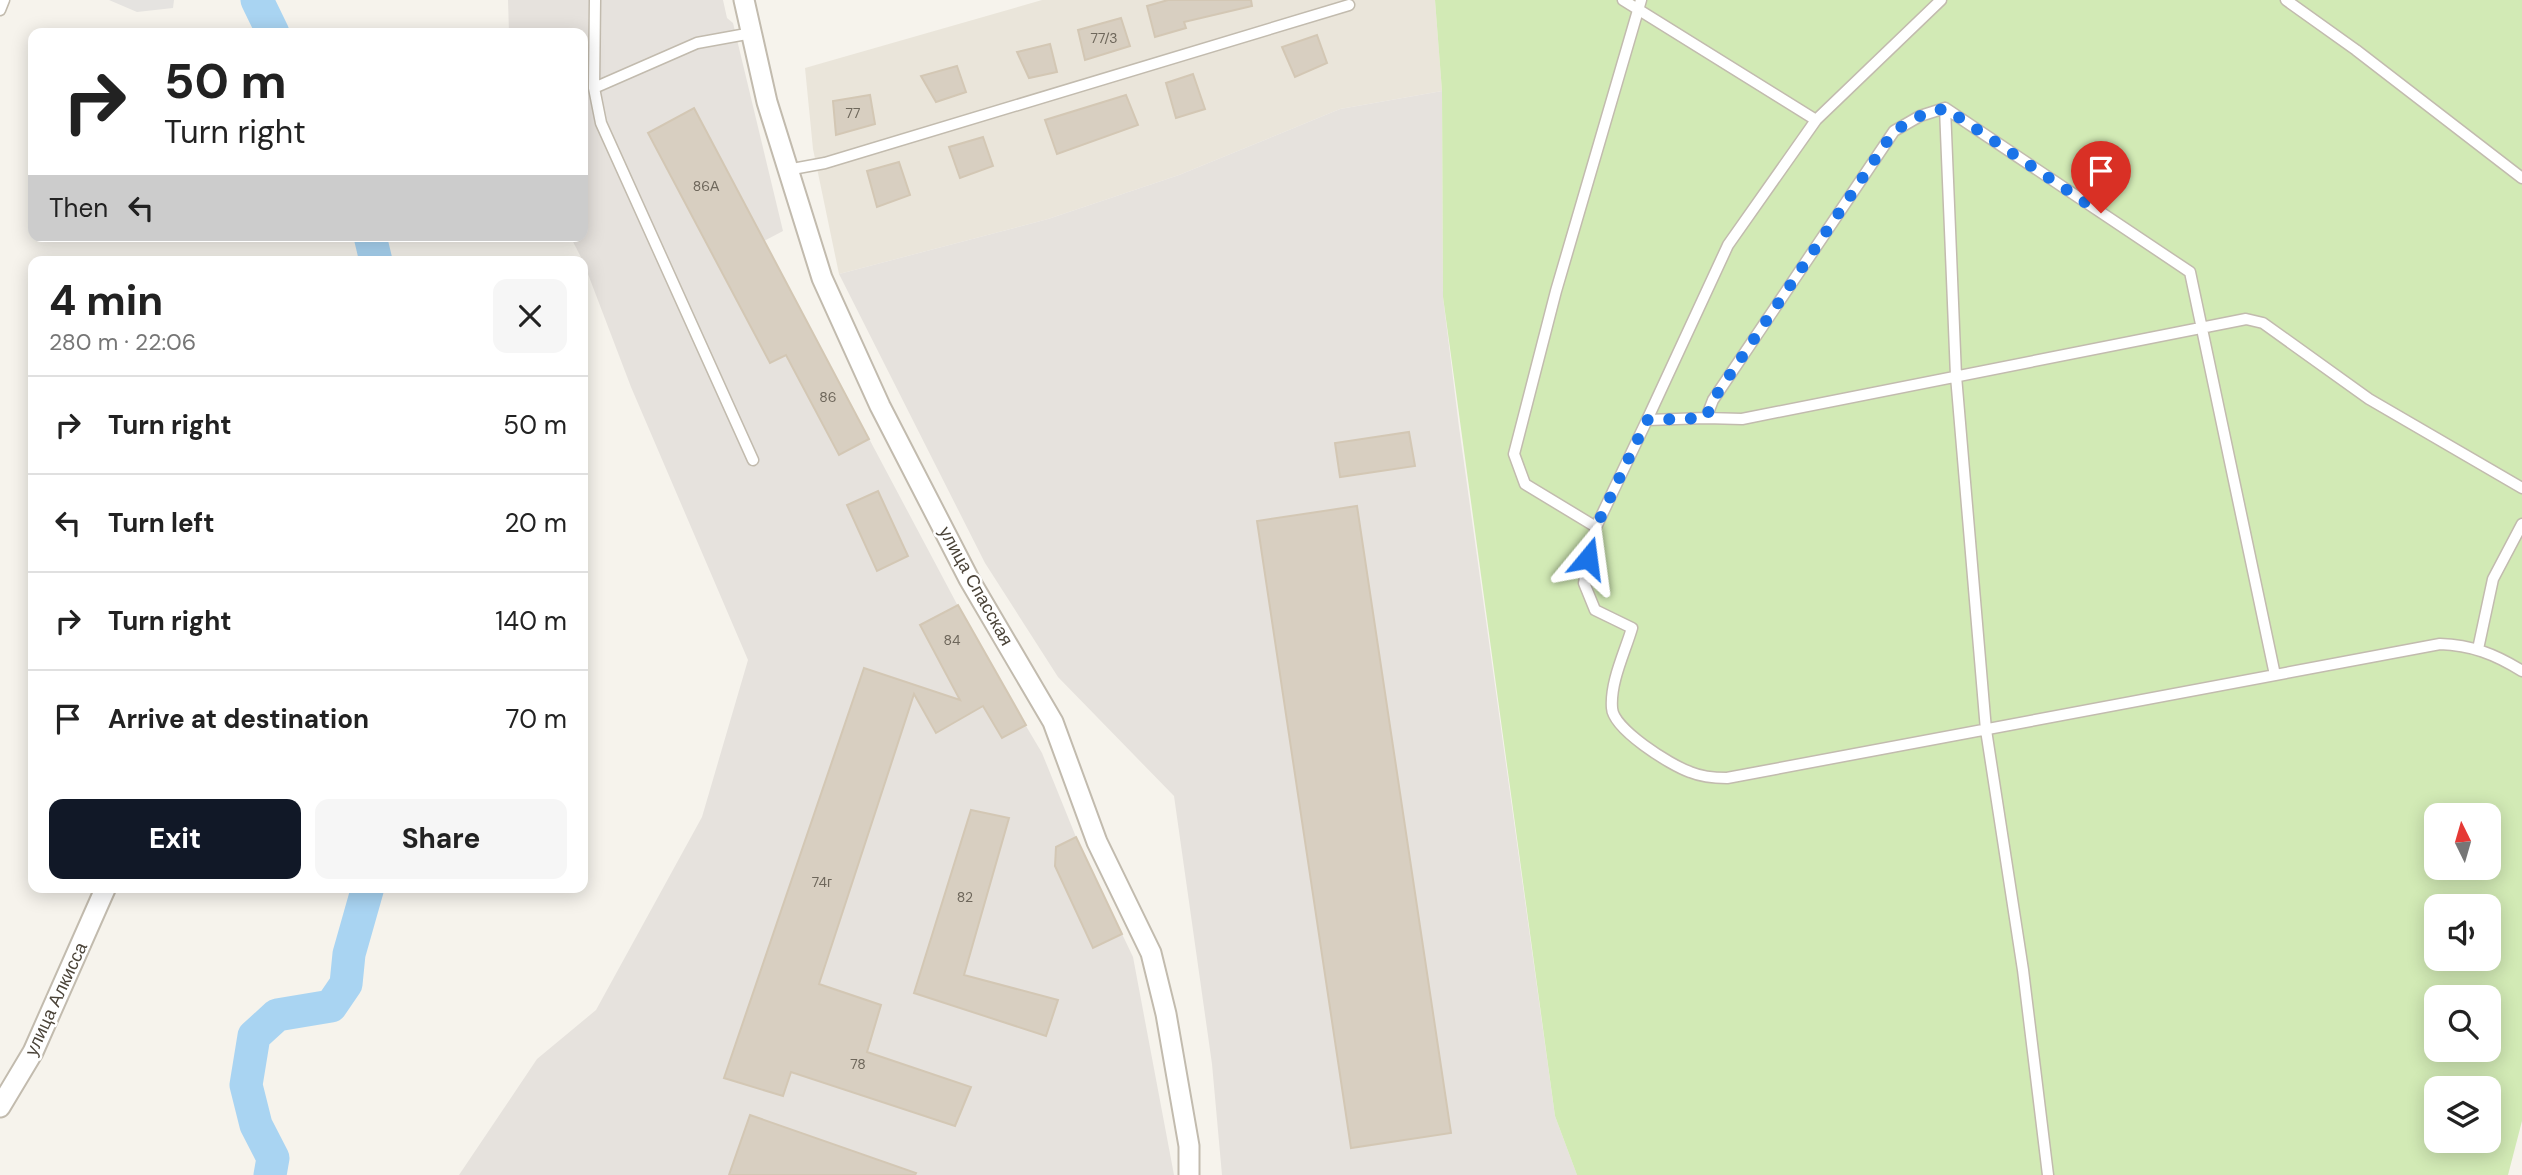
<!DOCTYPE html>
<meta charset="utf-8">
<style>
:root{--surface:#fff;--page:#f6f6f6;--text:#222;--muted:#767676;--line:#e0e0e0;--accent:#111827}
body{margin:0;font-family:"DM Sans",sans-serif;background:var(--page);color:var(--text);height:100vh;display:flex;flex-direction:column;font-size:26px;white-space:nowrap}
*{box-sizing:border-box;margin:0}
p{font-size:23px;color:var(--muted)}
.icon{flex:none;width:38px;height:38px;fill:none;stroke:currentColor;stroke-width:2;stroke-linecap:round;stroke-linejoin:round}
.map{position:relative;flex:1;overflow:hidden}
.details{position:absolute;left:28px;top:256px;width:560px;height:637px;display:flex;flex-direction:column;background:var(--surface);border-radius:14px;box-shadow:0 4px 18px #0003}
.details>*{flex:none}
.top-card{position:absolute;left:28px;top:28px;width:560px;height:214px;border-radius:14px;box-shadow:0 4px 18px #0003;background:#fff;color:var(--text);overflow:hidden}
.needle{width:46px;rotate:355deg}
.fabs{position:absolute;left:2424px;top:803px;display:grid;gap:14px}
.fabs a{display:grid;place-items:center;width:77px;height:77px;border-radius:14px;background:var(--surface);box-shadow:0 4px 18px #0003;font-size:35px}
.pin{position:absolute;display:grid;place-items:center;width:60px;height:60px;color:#fff;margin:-72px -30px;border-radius:50% 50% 50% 0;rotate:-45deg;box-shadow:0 0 7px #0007}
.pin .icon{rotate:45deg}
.me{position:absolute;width:77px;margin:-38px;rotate:16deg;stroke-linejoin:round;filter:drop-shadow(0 0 5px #0008)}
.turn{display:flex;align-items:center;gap:24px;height:147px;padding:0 21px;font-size:32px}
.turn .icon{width:91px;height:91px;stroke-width:2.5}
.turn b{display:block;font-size:49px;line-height:60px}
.then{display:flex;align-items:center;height:66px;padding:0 21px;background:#0003;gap:14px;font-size:26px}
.round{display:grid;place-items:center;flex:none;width:74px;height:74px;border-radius:14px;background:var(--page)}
.summary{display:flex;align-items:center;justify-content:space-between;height:119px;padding:0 21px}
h1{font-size:42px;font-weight:700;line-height:52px}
.button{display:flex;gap:14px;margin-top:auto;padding:14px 21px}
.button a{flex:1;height:80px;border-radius:14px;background:var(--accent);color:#fff;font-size:28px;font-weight:700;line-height:80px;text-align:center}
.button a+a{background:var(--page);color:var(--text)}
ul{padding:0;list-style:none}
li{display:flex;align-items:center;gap:21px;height:98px;padding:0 21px;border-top:2px solid var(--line)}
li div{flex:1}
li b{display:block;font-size:26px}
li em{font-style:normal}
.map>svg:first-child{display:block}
.residential{fill:#eae5da}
.industrial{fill:#e6e2dd}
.green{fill:#d2eab5;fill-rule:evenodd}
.parking{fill:#e5e3e0}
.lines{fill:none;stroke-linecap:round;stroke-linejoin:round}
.river{stroke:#a9d4f2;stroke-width:33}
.building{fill:#d8cfc1;stroke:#d3c7b4;stroke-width:2}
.service-casing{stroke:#c2bbae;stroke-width:13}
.minor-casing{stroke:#c2bbae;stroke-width:23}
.service{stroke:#fff;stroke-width:10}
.minor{stroke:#fff;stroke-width:19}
.route{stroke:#1a73e8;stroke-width:12;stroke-dasharray:0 21.6}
.labels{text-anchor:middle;stroke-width:5;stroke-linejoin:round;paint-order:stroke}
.number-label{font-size:14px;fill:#6e675b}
.street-label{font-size:18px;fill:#4b4439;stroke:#fff}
</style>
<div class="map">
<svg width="2522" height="1175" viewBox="0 0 2522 1175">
<rect width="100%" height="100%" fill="#f6f3ec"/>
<path class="residential" d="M1042 0H1435L1442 91 1340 109 1179 175 1048 219 839 274 813 149 805 68Z"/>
<path class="industrial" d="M508 0H723L727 18 733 23 783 231 764 241 984 655 1042 753 1076 837 1133 957 1174 1175H459L537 1059 596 1010 702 817 748 660 631 387 583 261 570 236H583V33H509Z
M1442 91 1443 297 1459 427 1555 1116 1577 1175H1222L1212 1064 1174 796 1058 677 985 563 839 274 1048 219 1179 175 1340 109Z"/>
<path class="green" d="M1435 0H2522V1121L2508 1175H1577L1555 1116 1443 297 1442 91ZM2436 816H2488V868H2436ZM2436 906H2488V959H2436ZM2436 998H2488V1050H2436ZM2436 1088H2488V1141H2436Z"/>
<path class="parking" d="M109 0H174L173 8 137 12Z"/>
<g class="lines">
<path class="river" d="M257 0 273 33
M370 236 376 261
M270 1175 273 1158 256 1125 246 1085 254 1036 277 1015 331 1006 346 984 349 954 368 887"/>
</g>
<path class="building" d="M1168 0H1251L1252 6 1184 22 1186 28 1155 37 1147 6Z
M1121 18 1130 46 1085 60 1078 30Z
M1317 35 1327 63 1295 77 1282 47Z
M1050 44 1057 72 1029 78 1017 52Z
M957 66 966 92 936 102 921 76Z
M1193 74 1205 109 1176 118 1166 83Z
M870 95 875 124 836 135 833 101Z
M1126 95 1138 125 1057 154 1045 120Z
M694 108 869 439 839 455 786 355 770 363 648 133Z
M983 137 993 166 960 178 949 147Z
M899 162 910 195 877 207 867 171Z
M1409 432 1415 466 1340 477 1335 443Z
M878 491 908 556 877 571 847 505Z
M1357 506 1451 1133 1351 1148 1257 521Z
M958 605 1026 725 1002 738 983 706 936 733 914 694 819 984 881 1005 867 1052 971 1087 955 1126 791 1072 783 1096 724 1078 864 668 960 700 920 625Z
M971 810 1009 818 964 975 1058 1000 1046 1036 914 993Z
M1076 837 1122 934 1093 948 1055 866 1056 847Z
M750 1115 916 1173 915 1175H729Z"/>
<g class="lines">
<g class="service-casing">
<path id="service" d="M595 0 594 88 601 123 753 460
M1623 0 1816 120
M1641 0 1556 291 1514 454 1525 484 1596 527 1584 583 1595 610 1632 628C1625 652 1610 682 1612 708 1613 729 1670 765 1690 772 1702 777 1714 778 1727 778L2440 644C2471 645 2495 654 2522 671
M2286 0 2356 50 2522 178
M0 10 4 0
M594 88 697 43 752 33
M1945 108 1956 376 1986 730 2023 970 2048 1175
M787 170 825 163 1349 5
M1706 418 1742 419 2246 319 2263 323 2369 399 2522 488
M1647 420 1728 245 1816 120 1941 0
M1596 527 1647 420 1706 418 1713 400 1894 131 1920 116 1945 108 2190 272 2275 675
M2478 649 2493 579 2522 524"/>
</g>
<g class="minor-casing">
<path id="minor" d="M744 0 767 102 822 278 880 406 969 579 1053 722 1097 842 1151 953 1166 1014 1189 1146V1175
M0 1107 33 1052 106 887"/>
</g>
<use href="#service" class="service"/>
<use href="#minor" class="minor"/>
</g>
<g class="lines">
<path class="route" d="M1588 558 1596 527 1647 420 1706 418 1713 400 1894 131 1920 116 1945 108 2101 213"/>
</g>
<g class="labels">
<g class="number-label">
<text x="1104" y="43">77/3</text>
<text x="853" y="118">77</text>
<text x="706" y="191">86А</text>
<text x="828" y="402">86</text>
<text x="952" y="645">84</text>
<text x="822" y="887">74г</text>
<text x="965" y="902">82</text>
<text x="858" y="1069">78</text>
</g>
<g class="street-label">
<text transform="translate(976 586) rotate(61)" y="6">улица Спасская</text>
<text transform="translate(56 999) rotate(-65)" y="6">улица Алкисса</text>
</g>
</g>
</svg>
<div class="fabs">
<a><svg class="needle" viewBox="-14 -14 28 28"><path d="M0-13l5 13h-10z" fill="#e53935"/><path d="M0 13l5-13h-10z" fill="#767676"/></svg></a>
<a><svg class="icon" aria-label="sound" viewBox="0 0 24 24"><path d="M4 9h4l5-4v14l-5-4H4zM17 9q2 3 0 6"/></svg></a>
<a><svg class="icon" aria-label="search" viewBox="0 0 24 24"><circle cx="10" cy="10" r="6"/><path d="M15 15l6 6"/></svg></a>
<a><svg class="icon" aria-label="layers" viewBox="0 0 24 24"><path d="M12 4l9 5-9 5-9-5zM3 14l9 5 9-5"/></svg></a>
</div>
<div class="pin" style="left:2101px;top:213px;background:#d93025"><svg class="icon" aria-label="arrive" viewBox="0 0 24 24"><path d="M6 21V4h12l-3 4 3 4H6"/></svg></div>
<svg class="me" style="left:1588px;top:558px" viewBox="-20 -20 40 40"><path d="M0-17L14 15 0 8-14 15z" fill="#1a73e8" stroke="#fff" stroke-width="4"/></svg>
<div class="top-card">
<div class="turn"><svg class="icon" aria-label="right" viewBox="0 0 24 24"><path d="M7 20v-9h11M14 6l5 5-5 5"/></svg><div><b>50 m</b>Turn right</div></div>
<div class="then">Then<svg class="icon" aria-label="left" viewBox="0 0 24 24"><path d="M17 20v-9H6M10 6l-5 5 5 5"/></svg></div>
</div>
<section class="details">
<div class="summary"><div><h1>4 min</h1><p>280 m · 22:06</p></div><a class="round"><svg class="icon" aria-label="close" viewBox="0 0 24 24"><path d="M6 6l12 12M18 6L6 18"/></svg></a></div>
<ul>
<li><svg class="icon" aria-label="right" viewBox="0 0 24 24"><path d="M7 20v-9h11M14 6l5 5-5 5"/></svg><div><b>Turn right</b></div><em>50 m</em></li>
<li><svg class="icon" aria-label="left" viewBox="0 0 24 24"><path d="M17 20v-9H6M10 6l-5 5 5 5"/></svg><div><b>Turn left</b></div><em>20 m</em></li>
<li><svg class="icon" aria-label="right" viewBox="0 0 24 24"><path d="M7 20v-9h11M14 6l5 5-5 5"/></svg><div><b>Turn right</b></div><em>140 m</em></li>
<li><svg class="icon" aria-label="arrive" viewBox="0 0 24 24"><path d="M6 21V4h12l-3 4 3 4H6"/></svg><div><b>Arrive at destination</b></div><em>70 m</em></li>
</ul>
<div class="button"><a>Exit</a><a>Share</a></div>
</section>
</div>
